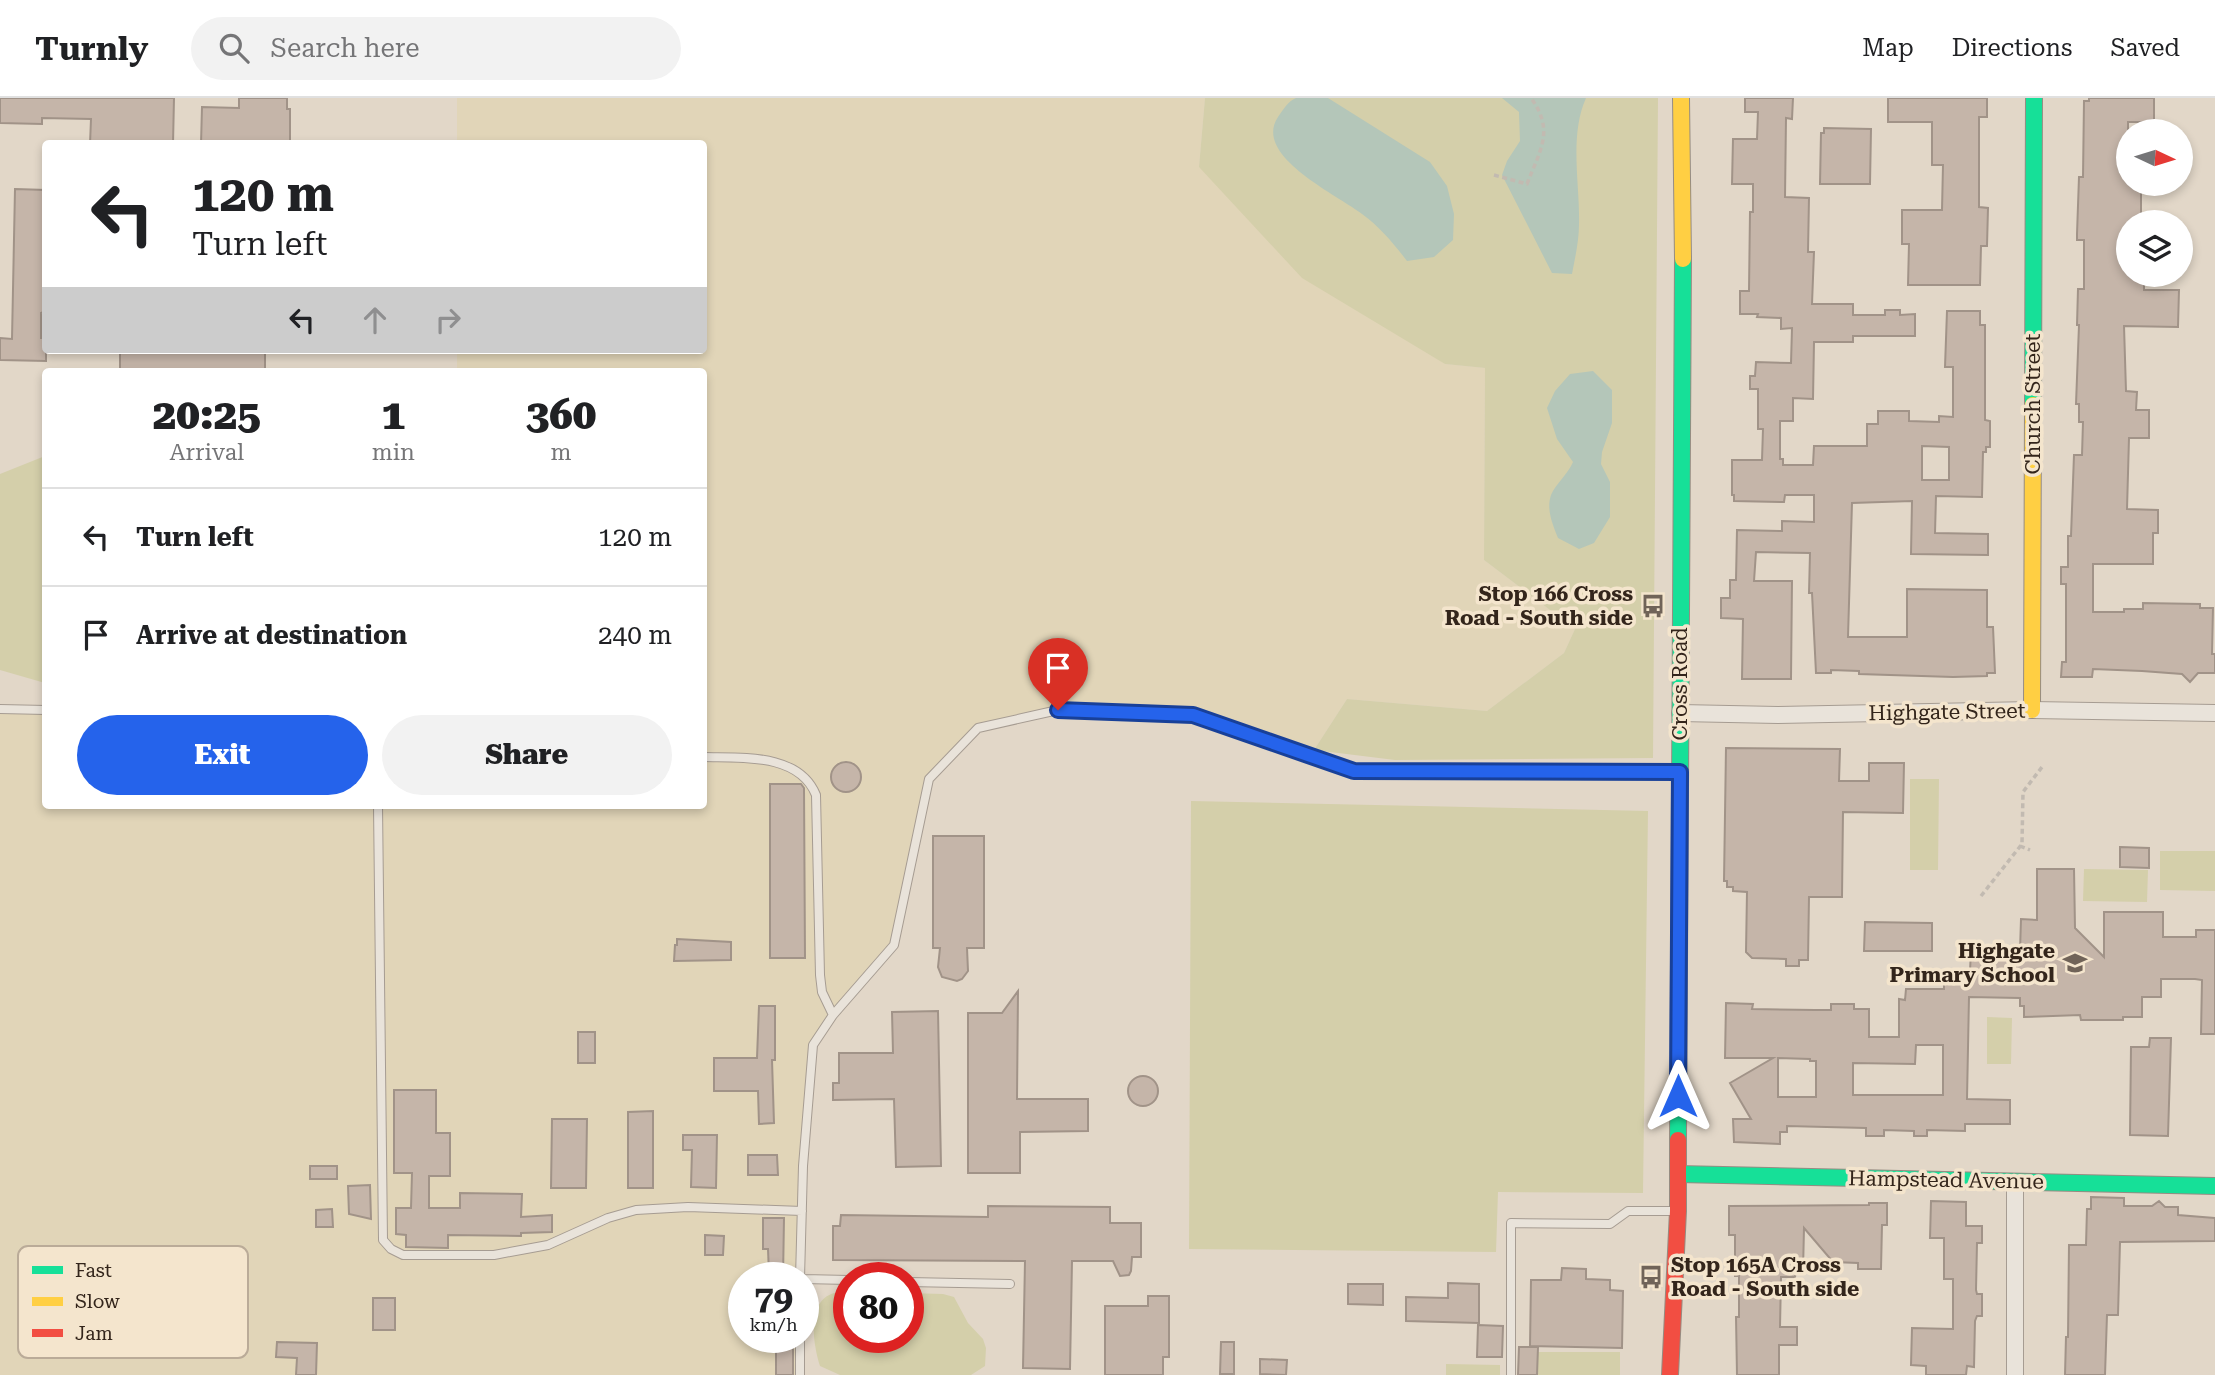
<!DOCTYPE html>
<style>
:root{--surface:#fff;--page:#f2f2f2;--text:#202124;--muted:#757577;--line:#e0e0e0;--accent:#2563eb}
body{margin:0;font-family:"Roboto Serif",serif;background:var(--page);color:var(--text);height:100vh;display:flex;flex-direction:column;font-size:26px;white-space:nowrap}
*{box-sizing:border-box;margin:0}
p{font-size:23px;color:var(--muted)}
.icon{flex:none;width:38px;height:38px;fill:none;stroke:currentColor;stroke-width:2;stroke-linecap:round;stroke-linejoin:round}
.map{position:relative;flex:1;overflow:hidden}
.drawer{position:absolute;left:42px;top:270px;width:665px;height:441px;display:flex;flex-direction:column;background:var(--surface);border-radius:7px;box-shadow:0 4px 10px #0003}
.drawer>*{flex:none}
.top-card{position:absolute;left:42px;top:42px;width:665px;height:214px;border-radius:7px;box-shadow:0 4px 10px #0003;background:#fff;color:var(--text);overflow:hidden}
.needle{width:46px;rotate:94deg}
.fabs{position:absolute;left:2116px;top:21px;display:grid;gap:14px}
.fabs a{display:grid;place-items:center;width:77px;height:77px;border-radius:50%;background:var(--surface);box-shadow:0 4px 10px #0003;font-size:35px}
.speed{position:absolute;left:728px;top:1164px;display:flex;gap:14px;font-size:35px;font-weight:700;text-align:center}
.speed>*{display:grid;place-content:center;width:91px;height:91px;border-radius:50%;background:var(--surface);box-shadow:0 4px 10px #0003;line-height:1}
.speed small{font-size:18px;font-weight:400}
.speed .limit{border:10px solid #d22;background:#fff;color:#111}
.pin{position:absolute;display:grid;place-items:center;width:60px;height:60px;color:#fff;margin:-72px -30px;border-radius:50% 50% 50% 0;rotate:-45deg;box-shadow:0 0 7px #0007}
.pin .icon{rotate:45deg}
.me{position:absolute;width:77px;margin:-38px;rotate:0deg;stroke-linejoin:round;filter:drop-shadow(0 0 5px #0008)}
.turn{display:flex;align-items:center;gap:24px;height:147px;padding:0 35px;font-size:32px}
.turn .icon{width:91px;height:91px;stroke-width:2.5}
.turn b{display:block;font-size:49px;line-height:60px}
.lanes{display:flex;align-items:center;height:66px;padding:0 35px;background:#0003;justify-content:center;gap:35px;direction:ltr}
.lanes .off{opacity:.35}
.eta{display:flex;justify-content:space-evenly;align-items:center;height:119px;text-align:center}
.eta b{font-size:42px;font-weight:800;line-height:49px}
.cta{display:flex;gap:14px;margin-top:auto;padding:14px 35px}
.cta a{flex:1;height:80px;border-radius:42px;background:var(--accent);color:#fff;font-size:28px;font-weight:800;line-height:80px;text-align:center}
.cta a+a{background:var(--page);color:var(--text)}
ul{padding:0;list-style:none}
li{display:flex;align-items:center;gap:21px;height:98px;padding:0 35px;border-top:2px solid var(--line)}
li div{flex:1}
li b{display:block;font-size:26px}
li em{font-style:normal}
header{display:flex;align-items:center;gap:42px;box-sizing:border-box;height:98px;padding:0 35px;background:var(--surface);border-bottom:2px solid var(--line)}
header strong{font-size:33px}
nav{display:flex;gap:38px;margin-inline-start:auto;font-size:24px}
.search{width:490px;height:63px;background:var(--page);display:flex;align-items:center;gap:18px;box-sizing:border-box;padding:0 24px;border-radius:38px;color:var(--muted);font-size:26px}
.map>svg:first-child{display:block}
.farmland{fill:#e1d5b8}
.green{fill:#d4cfaa}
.water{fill:#b4c6b9}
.building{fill:#c5b5a9;stroke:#a19388;stroke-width:2;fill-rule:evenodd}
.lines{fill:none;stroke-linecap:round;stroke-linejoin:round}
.lane-casing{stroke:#a69c92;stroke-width:10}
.street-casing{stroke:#a69c92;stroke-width:18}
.fast-casing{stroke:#968c82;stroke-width:18}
.slow-casing{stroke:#968c82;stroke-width:18}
.jam-casing{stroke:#968c82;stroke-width:18}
.path{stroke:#c2bab1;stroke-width:3.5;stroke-dasharray:5 3.5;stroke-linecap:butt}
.lane{stroke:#e9e3da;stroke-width:8}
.street{stroke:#e9e3da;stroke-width:16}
.fast{stroke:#16e098;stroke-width:16}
.slow{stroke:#ffcf43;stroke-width:16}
.jam{stroke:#f24e42;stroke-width:16}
.route-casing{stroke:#184099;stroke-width:18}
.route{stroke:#2563eb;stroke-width:12}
.labels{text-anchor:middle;stroke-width:7;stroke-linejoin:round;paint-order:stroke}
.street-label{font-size:21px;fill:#33251b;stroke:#f4e5cd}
.poi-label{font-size:21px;font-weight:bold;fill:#33251b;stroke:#f4e5cd;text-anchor:end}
.key{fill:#f4e5cd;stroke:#baab98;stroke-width:2}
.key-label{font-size:19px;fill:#33251b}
</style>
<header>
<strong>Turnly</strong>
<div class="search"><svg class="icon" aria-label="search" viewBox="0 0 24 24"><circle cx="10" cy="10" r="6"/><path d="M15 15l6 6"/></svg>Search here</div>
<nav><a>Map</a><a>Directions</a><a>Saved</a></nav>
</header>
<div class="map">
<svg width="2215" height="1277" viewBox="0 0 2215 1277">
<rect width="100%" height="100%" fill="#e2d7c8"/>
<path class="farmland" d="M457 0H1205L1199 69 1445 266 1485 270 1484 462 1575 531 1564 555 1487 613 1347 601 1314 652 1271 646 1193 617 1058 612 978 630 929 681 894 847 813 947 800 1179 744 1180V1239H800V1277H0V614H45L46 707H704V273H457V252H704V46L457 45Z"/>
<path class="green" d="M1205 0H1658L1653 660 1395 662 1314 652 1347 601 1487 613 1564 555 1575 531 1484 462 1485 270 1445 266 1302 180 1199 69Z
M45 358V585L0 572V376Z
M1910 681H1939L1938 772H1910Z
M1191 703 1648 713 1643 1095 1498 1094 1496 1154 1189 1151Z
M2160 753H2215V793L2160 792Z
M2084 771 2148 772 2147 804 2083 803Z
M1987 919 2012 920 2011 966H1987Z
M834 1195H849V1239H908V1195L943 1196 954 1199 968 1225 983 1241 986 1250 985 1268 971 1277H840L820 1268C813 1246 806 1203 834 1195Z
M1538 1254H1620V1277H1538Z
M1446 1266 1500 1267V1277H1446Z"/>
<path class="water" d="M1296 0H1328L1430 64 1447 88 1454 116 1453 142 1434 159 1407 163C1394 146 1380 129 1362 116 1338 97 1252 58 1278 19 1283 12 1288 3 1296 0Z
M1502 0H1586C1569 38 1580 86 1579 126 1579 143 1575 160 1572 176L1552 175 1502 77 1507 63 1520 43 1519 14Z
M1593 273 1612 292V325L1602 354 1601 366 1610 384V419L1594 445 1579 451 1558 440C1553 427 1546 412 1551 397 1555 387 1568 376 1573 364L1557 341 1547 310 1555 293 1570 276Z"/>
<path class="building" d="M0 0H174L173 46H90L91 21 42 20V26L0 25Z
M239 0H287V11H290V46H201L202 9 239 10Z
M1745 0H1793L1792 21 1786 20 1785 99 1809 100 1808 154H1814L1812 206H1853V217H1885V212H1900V217L1915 216V238H1853V244H1814L1813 301 1793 300V323H1780V361H1783V367H1813L1814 348H1867V326H1878V313H1909V323L1939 324V318L1953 319V269H1945L1947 213H1980V227H1985V322L1990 323V349H1986V354H1983L1982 399 1936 398 1935 435 1988 436V457L1911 456 1912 403 1852 405 1848 539H1907V491L1987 492V529H1993L1995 575H1987V578L1953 579 1859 576V573L1831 572V575H1816L1812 495H1809L1810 455 1756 454 1754 483H1792L1791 581H1742L1743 521 1721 520V500H1730V482H1736L1737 432 1782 433V423L1814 424V397H1785L1784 404 1734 403V397H1732V362H1762L1763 331H1758V291H1750V278H1755L1756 264 1791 265 1792 230 1781 231V220L1757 219 1758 216H1740V193H1749L1750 114H1753V86H1732L1733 41H1757L1758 14H1745ZM1922 348 1949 349V382H1922Z
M1888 0H1987V19H1979V109L1988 110 1987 148H1981L1980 187H1908L1909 146H1902V112H1942L1943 67H1932V24H1888Z
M2089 0H2154V24H2128V86H2141V124H2128V177H2144V192H2179L2178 229 2124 228 2126 293 2137 294 2136 312H2149V340H2129L2127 411 2158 412V435H2153V466H2093V514H2124V511H2143V505L2200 506V510H2213L2212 556H2215V575H2198L2190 584 2182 576 2142 573 2093 571 2092 579H2061L2062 564H2066V486H2061V469H2068V438H2071L2074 357H2082L2083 324H2079V306H2076L2079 227H2077L2078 191H2084V142H2077V136L2079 79H2083L2084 3H2089Z
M1824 30 1871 31 1870 86H1820L1821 35H1824Z
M15 91 46 92V213L41 215V240H46V263L0 262V240L12 241Z
M120 252H265V273H120Z
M1726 650 1840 651 1839 683H1869V665H1904L1903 715 1843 714 1842 799H1809L1808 862H1799V868H1786V861L1752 860 1746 854 1747 794 1733 793V789H1727V783H1724Z
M831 679a15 15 0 1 1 30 0a15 15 0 1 1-30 0Z
M770 686H801L804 690 805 860H770Z
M933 738H984V850H967L968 873 962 881 957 883 942 879 938 869 940 850H933Z
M2120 749 2149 750V770L2120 769Z
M2037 771H2074L2075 830 2104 859V814H2163V839H2196V832H2215V936H2201L2202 882 2195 881H2161V899H2142V919H2123V922H2081L2080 917 2024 919V908H2020V900L1969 899 1967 1001 2010 1002V1026H1965V1033L1927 1032V1038H1914V1033L1884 1032V1038H1866V1030L1787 1028V1034H1780V1046L1734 1044 1733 1021H1751L1730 985 1773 960H1725L1726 905 1753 906 1752 911 1815 912H1831V906H1854V911H1869V939H1899V901L1905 902 1906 891H1944V873H1970L1971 852 2020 853 2021 821 2037 822ZM1916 947H1943V997H1853V965L1915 966ZM1778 960 1810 961V963H1816V999H1778Z
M1865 824 1932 825V853H1864Z
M677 841 731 844V862L674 863 675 847H677Z
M1018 893 1017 1001H1088V1033L1020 1034V1075H968V915H1002Z
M759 908H775V962H772L774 1025 759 1026 758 993H714V960H757Z
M938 913 941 1068 896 1069 894 1001 833 1002V985H839V955H893L892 914Z
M578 934H595V965H578Z
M2150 940H2171L2168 1038 2130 1037 2131 949H2149Z
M1128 993a15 15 0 1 1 30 0a15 15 0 1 1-30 0Z
M394 992H436V1035H450V1078H429V1110H460V1095L522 1096 521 1119 552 1117V1134L521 1135V1138L448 1137V1150L406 1149V1137L396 1136V1110H411L412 1075H394Z
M653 1013V1090H628V1014Z
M552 1021H587L586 1090H551Z
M683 1037H717L716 1090 691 1089 692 1052H683Z
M748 1057H777L778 1077H748Z
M310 1068H337V1081H310Z
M370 1087 371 1121 349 1116 348 1088Z
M2091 1099 2124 1100V1108H2152L2159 1103 2165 1109H2178V1117L2215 1120V1143L2120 1144 2118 1217H2107L2105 1277H2065L2066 1239H2068L2069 1147H2086L2087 1111H2091Z
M1931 1103 1966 1104V1128H1982V1145H1977L1976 1192 1977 1196H1982V1218H1977L1975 1223 1974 1269 1967 1268 1966 1277H1926V1268L1911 1267 1912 1230 1953 1231V1181H1944V1140H1930Z
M1869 1105H1887V1127H1882L1881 1171H1858V1165L1833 1164 1804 1130 1803 1173H1796L1795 1179H1781L1780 1229H1797V1247H1779V1277H1737L1736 1219H1739V1178H1735V1137H1729V1108L1869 1107Z
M988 1108 1110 1109V1125H1141V1159H1132L1131 1173 1129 1177 1120 1178 1113 1163H1072L1070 1271 1023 1270 1025 1163 833 1162V1128H840L841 1117 988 1119Z
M332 1111 333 1129H316V1112Z
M763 1120H784L783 1180H773L769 1177 768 1151H763Z
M705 1137 724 1138 723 1157H705Z
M1562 1170 1586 1171V1181L1610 1182V1192L1623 1193 1622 1250 1530 1248 1531 1182H1561Z
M1448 1185 1479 1186V1225L1406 1223V1199L1448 1200Z
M1348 1186H1383V1207L1348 1206Z
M1148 1198H1169V1259H1163V1277H1105V1208H1148Z
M373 1200H395V1232H373Z
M1478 1227 1503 1228 1502 1259H1477Z
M776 1239H793V1277H776Z
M277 1244 317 1245 316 1277H296L297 1260 276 1259Z
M1221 1244H1234V1276H1220Z
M1519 1249H1538L1537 1277H1518Z
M1260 1261 1287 1262 1286 1277 1260 1276Z"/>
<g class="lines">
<g class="lane-casing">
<path id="lane" d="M0 611 46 612
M704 659C742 660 799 655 816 697L820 877 822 894 833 917
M378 707 383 1142 391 1151 403 1157H494L548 1147 608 1120 636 1112 688 1109 802 1113
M800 1180 803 1068 813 947 833 917 894 847 929 681 978 630 1058 612 1193 617 1354 673 1673 674
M803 1181 849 1182
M908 1184 1010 1186
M800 1277V1239
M1511 1277V1125L1610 1126 1628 1113H1671"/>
</g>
<g class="street-casing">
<path id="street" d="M1680 615 1778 617 2032 612 2215 615
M2015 1084V1277"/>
</g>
<g class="fast-casing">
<path id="fast" d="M2033 307 2034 0
M1678 1042 1683 161
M1678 1076 2215 1088"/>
</g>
<g class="slow-casing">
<path id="slow" d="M1681 0 1683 161
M2032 612 2033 307"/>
</g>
<g class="jam-casing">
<path id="jam" d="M1670 1277 1678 1113V1042"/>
</g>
<path class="path" d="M1494 77 1527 86C1540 52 1555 33 1531 0
M2020 748 2030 752
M1981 798 2022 746 2023 694 2042 669"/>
<use href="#lane" class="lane"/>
<use href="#street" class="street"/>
<use href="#fast" class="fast"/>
<use href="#slow" class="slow"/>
<use href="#jam" class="jam"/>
</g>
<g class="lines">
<g class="route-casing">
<path id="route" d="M1058 612 1193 617 1354 673 1680 674 1678 998"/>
</g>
<use href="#route" class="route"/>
</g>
<defs>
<g id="bus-bare" transform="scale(1.89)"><path d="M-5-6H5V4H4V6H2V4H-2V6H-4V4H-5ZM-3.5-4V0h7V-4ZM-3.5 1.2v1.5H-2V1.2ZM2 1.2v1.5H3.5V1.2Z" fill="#706358" stroke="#f4e5cd" stroke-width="2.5" paint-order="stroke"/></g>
<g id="school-bare" transform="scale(1.89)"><path d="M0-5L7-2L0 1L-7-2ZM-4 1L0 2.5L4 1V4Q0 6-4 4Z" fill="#706358" stroke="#f4e5cd" stroke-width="2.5" paint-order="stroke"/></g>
</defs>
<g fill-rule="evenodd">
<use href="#bus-bare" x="1653" y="508"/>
<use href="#school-bare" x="2075" y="865"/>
<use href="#bus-bare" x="1651" y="1179"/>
</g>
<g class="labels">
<g class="street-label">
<text transform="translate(2033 306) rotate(-90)" y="7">Church Street</text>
<text transform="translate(1680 586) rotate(-90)" y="7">Cross Road</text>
<text transform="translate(1947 614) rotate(-1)" y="7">Highgate Street</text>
<text transform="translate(1946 1082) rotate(1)" y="7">Hampstead Avenue</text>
</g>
<g class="poi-label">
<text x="1633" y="503">Stop 166 Cross<tspan x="1633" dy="24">Road - South side</tspan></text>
<text x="2055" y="860">Highgate<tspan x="2055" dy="24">Primary School</tspan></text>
<text x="1671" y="1174" text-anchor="start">Stop 165A Cross<tspan x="1671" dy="24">Road - South side</tspan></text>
</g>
</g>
<rect x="18" y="1148" width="230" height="112" rx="10" class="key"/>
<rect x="32" y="1168" width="31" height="8" fill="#16e098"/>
<rect x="32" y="1199" width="31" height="9" fill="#ffcf43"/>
<rect x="32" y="1231" width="31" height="8" fill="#f24e42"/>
<g class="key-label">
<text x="75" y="1179">Fast</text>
<text x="75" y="1210">Slow</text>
<text x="75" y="1242">Jam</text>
</g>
</svg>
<div class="fabs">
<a><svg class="needle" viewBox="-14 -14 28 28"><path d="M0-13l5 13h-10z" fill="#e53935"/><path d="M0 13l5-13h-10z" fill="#757577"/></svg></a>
<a><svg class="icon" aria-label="layers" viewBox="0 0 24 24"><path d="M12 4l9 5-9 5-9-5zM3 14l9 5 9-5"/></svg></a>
</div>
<div class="speed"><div>79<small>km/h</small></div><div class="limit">80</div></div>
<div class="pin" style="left:1058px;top:612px;background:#d93025"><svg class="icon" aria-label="arrive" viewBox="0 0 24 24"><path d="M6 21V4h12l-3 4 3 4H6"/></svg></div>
<svg class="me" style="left:1678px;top:998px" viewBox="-20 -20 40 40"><path d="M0-17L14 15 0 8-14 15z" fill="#2563eb" stroke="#fff" stroke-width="4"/></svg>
<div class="top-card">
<div class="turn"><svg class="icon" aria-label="left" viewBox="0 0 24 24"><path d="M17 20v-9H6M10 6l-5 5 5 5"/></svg><div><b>120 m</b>Turn left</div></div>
<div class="lanes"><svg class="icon" aria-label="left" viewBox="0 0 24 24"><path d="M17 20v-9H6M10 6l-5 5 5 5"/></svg><svg class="icon off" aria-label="ahead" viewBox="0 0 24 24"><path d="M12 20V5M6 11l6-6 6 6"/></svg><svg class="icon off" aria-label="right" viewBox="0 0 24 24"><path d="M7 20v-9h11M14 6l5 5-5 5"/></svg></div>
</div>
<section class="drawer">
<div class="eta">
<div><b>20:25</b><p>Arrival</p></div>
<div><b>1</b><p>min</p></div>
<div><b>360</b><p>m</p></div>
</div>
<ul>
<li><svg class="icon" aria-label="left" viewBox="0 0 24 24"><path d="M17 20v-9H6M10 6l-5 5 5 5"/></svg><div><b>Turn left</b></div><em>120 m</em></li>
<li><svg class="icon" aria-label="arrive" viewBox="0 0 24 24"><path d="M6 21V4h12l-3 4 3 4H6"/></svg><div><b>Arrive at destination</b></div><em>240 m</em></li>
</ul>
<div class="cta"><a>Exit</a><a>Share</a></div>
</section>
</div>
